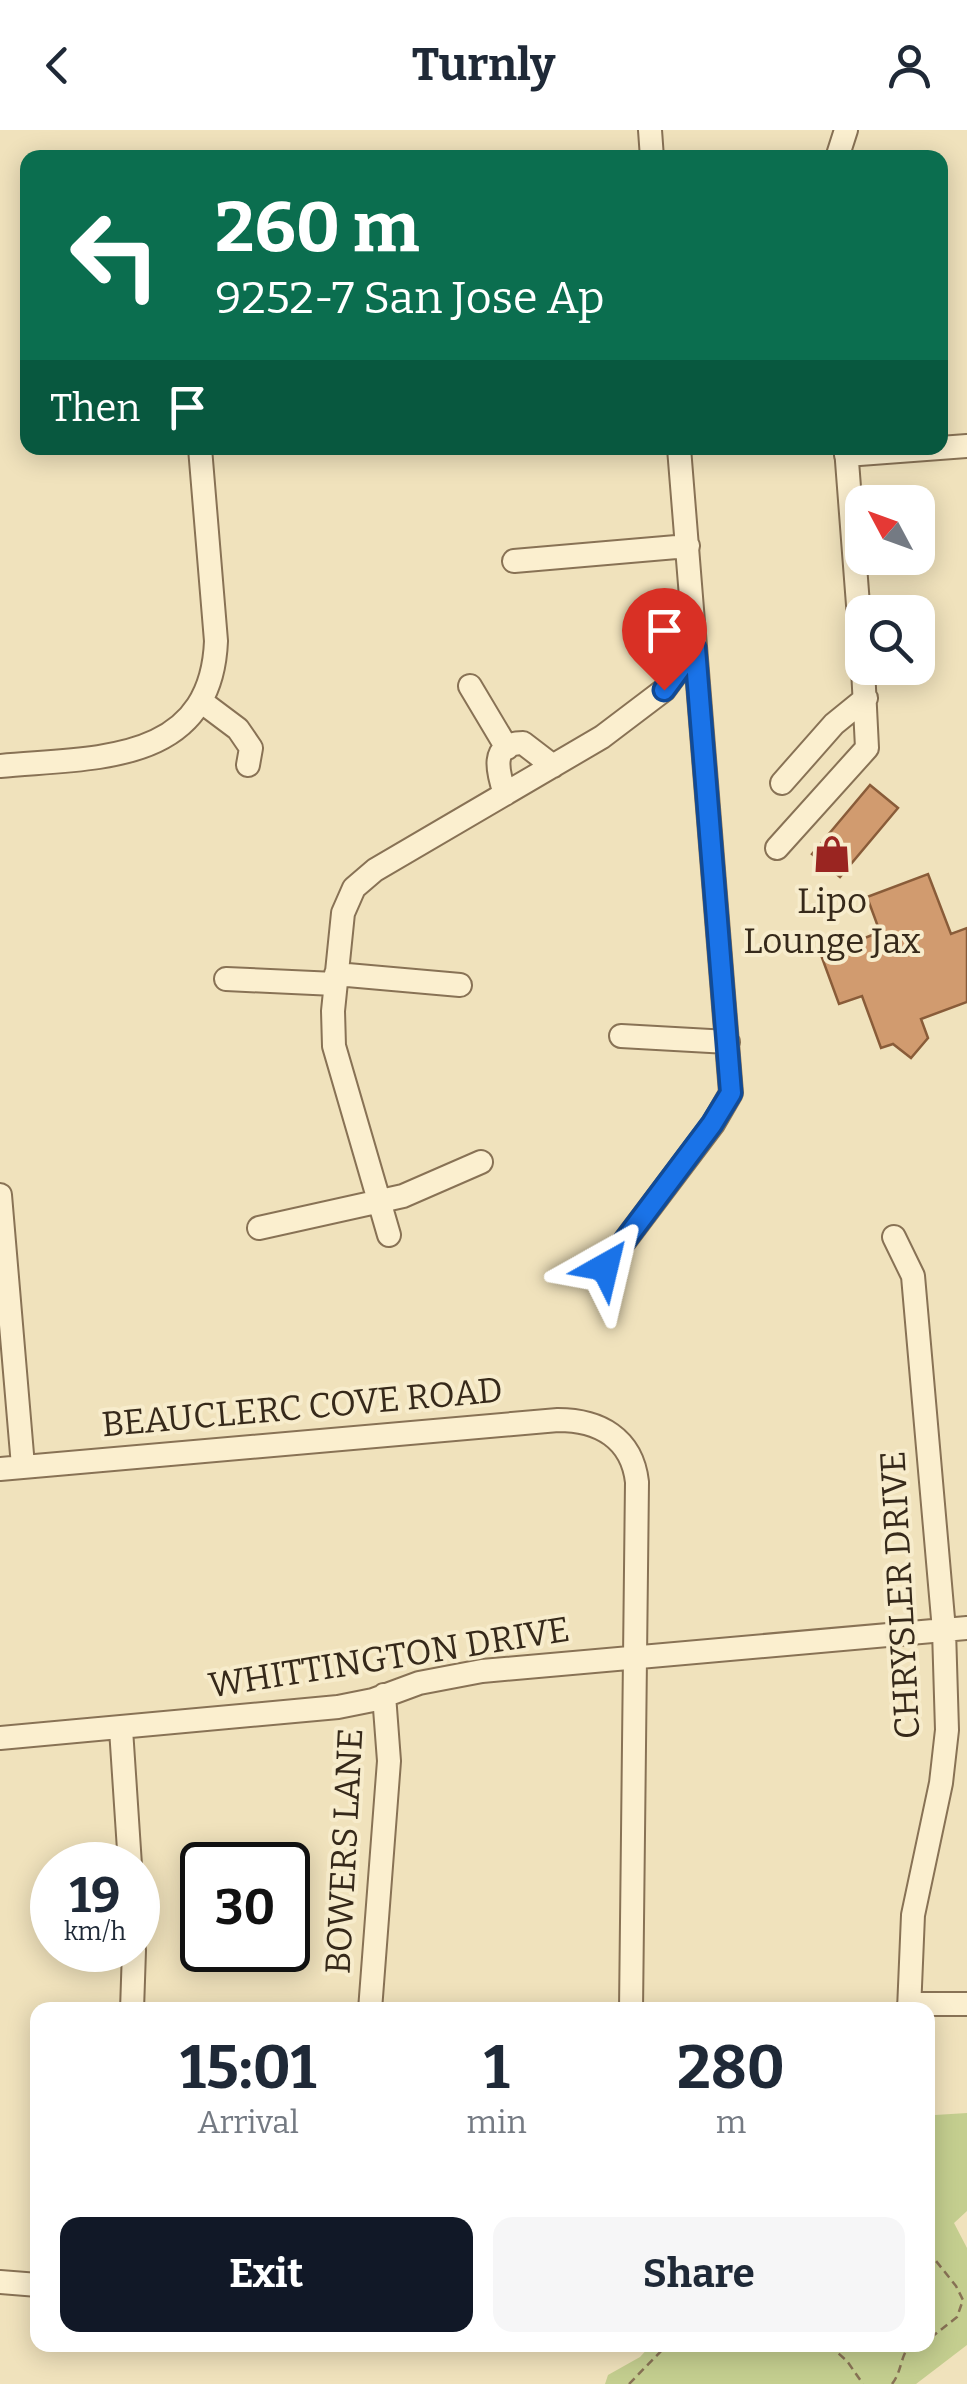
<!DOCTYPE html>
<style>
:root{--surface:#fff;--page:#f6f6f7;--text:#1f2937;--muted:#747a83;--accent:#111827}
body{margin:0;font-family:Bitter,serif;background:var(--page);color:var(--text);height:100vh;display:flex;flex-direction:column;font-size:38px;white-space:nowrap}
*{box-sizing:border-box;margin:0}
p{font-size:32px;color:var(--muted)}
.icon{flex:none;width:55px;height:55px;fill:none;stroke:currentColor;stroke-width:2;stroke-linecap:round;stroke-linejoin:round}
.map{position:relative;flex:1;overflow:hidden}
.panel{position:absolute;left:30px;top:1872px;width:905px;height:350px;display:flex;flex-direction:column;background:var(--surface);border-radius:20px;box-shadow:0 5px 25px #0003}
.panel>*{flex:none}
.top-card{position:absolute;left:20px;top:20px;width:928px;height:305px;border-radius:20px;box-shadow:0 5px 25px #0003;background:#0b6e4f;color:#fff;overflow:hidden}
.needle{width:65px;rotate:311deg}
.tools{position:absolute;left:845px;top:355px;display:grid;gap:20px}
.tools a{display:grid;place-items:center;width:90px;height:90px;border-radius:20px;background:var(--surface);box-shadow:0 5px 25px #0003;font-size:50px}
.speed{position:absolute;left:30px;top:1712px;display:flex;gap:20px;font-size:50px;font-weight:700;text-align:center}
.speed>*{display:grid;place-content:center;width:130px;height:130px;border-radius:50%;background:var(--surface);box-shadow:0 5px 25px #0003;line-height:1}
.speed small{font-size:25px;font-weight:400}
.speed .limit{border:5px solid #111;border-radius:15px;background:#fff;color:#111}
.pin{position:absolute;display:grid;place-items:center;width:85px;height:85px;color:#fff;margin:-102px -42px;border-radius:50% 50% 50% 0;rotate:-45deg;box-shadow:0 0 10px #0007}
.pin .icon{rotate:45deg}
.me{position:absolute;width:110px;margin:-55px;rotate:37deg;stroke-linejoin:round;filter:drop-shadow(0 0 8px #0008)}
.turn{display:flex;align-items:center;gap:35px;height:210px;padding:0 30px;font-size:45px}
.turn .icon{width:130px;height:130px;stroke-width:2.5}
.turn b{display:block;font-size:70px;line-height:85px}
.then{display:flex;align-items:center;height:95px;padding:0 30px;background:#0003;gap:20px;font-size:38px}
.eta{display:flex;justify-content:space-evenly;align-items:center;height:170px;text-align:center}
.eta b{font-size:60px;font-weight:700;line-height:70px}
.primary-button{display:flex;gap:20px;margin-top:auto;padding:20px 30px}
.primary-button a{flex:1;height:115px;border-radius:20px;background:var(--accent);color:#fff;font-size:40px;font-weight:700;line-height:115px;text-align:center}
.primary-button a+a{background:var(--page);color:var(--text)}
header{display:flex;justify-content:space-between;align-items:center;height:130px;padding:0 30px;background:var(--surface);font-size:45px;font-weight:700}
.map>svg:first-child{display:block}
.green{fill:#c4ce8f}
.building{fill:#d19b6f;stroke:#895c39;stroke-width:2.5}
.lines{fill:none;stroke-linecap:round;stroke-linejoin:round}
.minor-casing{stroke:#887255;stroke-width:26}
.path{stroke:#887255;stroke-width:2.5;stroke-dasharray:8 5;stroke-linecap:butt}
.minor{stroke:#fbefcf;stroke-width:22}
.route-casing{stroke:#114b97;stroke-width:25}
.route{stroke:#1a73e8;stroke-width:18}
.labels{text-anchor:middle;stroke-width:8;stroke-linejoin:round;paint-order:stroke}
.poi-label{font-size:35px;fill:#36291a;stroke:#f7eccc}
.street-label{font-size:35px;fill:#36291a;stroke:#f7eccc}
</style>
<header><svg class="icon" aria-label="back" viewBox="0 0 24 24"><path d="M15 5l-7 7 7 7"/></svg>Turnly<svg class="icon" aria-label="person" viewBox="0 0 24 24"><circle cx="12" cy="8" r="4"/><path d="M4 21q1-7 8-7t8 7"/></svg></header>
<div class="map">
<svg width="967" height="2254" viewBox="0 0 967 2254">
<rect width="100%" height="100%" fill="#f0e2bc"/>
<path class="green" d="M932 1967 935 1985 967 1983V2081L954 2093 967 2118V2215L916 2254H605L608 2245 640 2227 651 2215H928V1968Z"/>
<path class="building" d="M870 655 898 678 840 747 812 724Z
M928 744 951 804 967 798V872L921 889 928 908 911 928 893 914 881 918 862 866 839 874 821 825 880 802 867 767Z"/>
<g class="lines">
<g class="minor-casing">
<path id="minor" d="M650 0 652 28
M837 28 846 0
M846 318 862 527
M846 325 967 316
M514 431 688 416
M470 556 507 618
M202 572 238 599 251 618 248 635
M0 636C93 627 211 636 216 511L200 318
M782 653 834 594 866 568
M505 664C498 643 489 613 523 613L553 636
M777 718 867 618 863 538
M336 844 460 855
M226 849 335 854
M621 906 728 912
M0 1065 23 1336
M259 1098 403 1066 481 1032
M389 1105 334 916 333 881 343 783 354 758 375 740 602 607 664 560 695 518
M894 1107 913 1146 944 1500 947 1600 941 1653 913 1785 909 1880
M605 1137 713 994 731 963 679 318
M0 1339 558 1290C599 1290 632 1308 637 1352L631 1880
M121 1599 130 1735
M0 1608 338 1577 373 1570 419 1553 482 1541 967 1498
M909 1874H967
M132 1880 134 1820
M370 1880 389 1631 384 1565
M0 2152 38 2155"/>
</g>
<path class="path" d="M928 2121 956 2156 963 2170 957 2187 928 2210
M829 2215 847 2231 863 2254
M629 2254 667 2215
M892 2254C902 2241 900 2227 910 2215"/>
<use href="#minor" class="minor"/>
</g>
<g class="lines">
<g class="route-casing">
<path id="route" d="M605 1137 712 994 731 963 695 518 664 560"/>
</g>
<use href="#route" class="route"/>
</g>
<defs>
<g id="shop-bare" transform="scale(3)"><path d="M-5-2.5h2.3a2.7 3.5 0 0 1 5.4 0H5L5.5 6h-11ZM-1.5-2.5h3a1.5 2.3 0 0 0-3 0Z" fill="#9a2521" stroke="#f7eccc" stroke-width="2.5" paint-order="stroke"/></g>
</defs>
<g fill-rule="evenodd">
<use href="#shop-bare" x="832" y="724"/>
</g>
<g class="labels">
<g class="poi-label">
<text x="832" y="783">Lipo<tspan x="832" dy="40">Lounge Jax</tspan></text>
</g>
<g class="street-label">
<text transform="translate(302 1277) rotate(-5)" y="12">BEAUCLERC COVE ROAD</text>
<text transform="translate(900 1465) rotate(-93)" y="12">CHRYSLER DRIVE</text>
<text transform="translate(389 1527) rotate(-9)" y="12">WHITTINGTON DRIVE</text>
<text transform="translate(344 1721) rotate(-87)" y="12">BOWERS LANE</text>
</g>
</g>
</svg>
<div class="tools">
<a><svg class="needle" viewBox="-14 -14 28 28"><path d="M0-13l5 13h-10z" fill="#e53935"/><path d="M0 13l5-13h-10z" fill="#747a83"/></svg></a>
<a><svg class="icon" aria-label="search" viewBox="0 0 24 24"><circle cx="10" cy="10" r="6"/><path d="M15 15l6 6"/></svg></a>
</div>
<div class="speed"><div>19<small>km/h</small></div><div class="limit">30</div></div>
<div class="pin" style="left:664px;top:560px;background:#d93025"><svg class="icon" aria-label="arrive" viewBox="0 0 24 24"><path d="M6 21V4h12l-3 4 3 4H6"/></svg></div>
<svg class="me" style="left:605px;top:1137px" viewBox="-20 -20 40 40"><path d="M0-17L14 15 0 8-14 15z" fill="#1a73e8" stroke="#fff" stroke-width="4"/></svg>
<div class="top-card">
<div class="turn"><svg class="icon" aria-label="left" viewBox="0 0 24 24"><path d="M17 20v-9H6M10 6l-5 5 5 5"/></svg><div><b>260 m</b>9252-7 San Jose Ap</div></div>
<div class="then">Then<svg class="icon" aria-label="arrive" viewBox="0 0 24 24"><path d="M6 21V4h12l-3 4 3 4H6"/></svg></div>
</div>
<section class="panel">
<div class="eta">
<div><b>15:01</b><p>Arrival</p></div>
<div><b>1</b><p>min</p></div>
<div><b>280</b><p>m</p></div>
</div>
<div class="primary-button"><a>Exit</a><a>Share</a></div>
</section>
</div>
